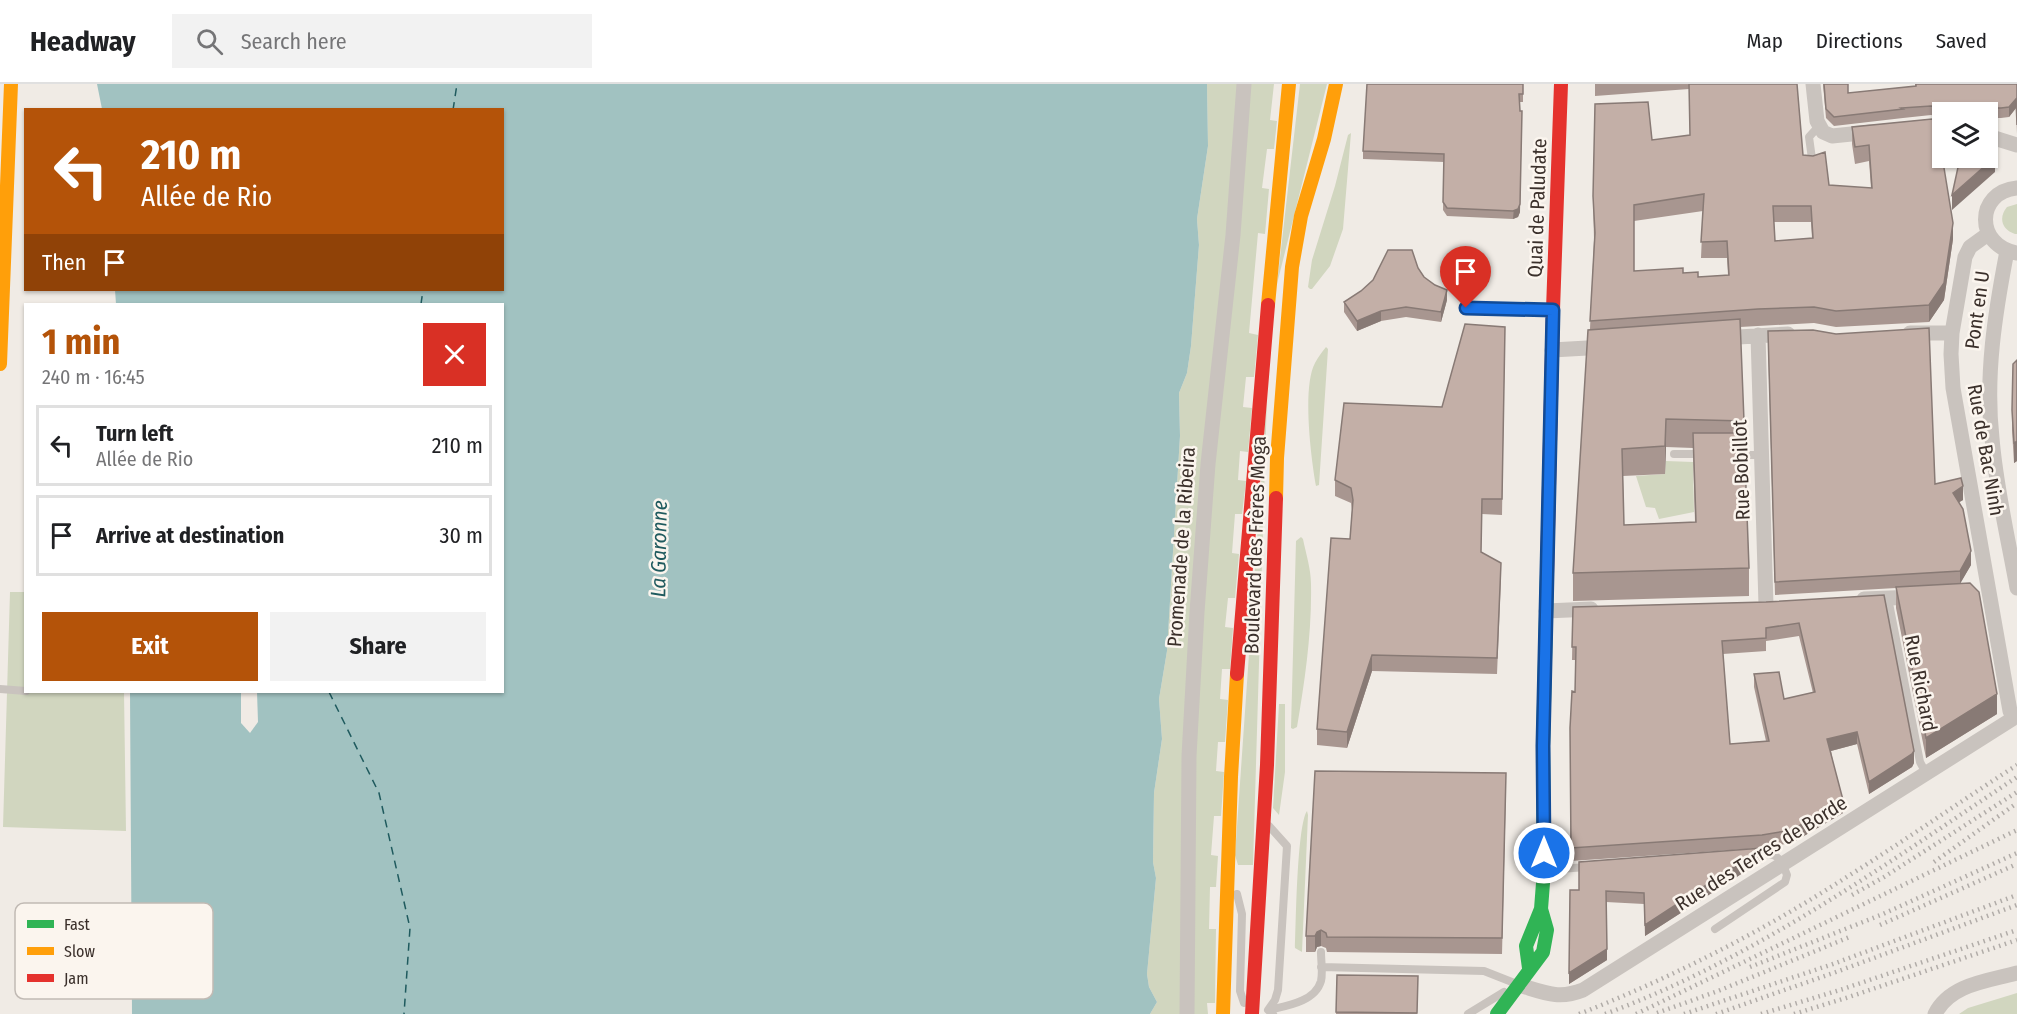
<!DOCTYPE html>
<meta charset="utf-8">
<style>
:root{--surface:#fff;--page:#f2f2f2;--text:#202124;--muted:#757577;--line:#e0e0e0;--accent:#b45309}
body{margin:0;font-family:"Fira Sans Condensed",sans-serif;background:var(--page);color:var(--text);height:100vh;display:flex;flex-direction:column;font-size:22px;white-space:nowrap}
*{box-sizing:border-box;margin:0}
p{font-size:20px;color:var(--muted)}
.icon{flex:none;width:33px;height:33px;fill:none;stroke:currentColor;stroke-width:2;stroke-linecap:round;stroke-linejoin:round}
.map{position:relative;flex:1;overflow:hidden}
.sheet{position:absolute;left:24px;top:219px;width:480px;height:390px;display:flex;flex-direction:column;background:var(--surface);border-radius:0px;box-shadow:0 2px 4px #0004}
.sheet>*{flex:none}
.banner{position:absolute;left:24px;top:24px;width:480px;height:183px;border-radius:0px;box-shadow:0 2px 4px #0004;background:#b45309;color:#fff;overflow:hidden}
.buttons{position:absolute;left:1932px;top:18px;display:grid;gap:12px}
.buttons a{display:grid;place-items:center;width:66px;height:66px;border-radius:0px;background:var(--surface);box-shadow:0 2px 4px #0004;font-size:30px}
.pin{position:absolute;display:grid;place-items:center;width:51px;height:51px;color:#fff;margin:-62px -26px;border-radius:50% 50% 50% 0;rotate:-45deg;box-shadow:0 0 6px #0007}
.pin .icon{rotate:45deg}
.me{position:absolute;width:66px;margin:-33px;rotate:0deg;stroke-linejoin:round;filter:drop-shadow(0 0 4px #0008)}
.turn{display:flex;align-items:center;gap:21px;height:126px;padding:0 18px;font-size:27px}
.turn .icon{width:78px;height:78px;stroke-width:2.5}
.turn b{display:block;font-size:42px;line-height:51px}
.then{display:flex;align-items:center;height:57px;padding:0 18px;background:#0003;gap:12px;font-size:22px}
.round{display:grid;place-items:center;flex:none;width:63px;height:63px;border-radius:0px;background:var(--page)}
.headline{display:flex;align-items:center;justify-content:space-between;height:102px;padding:0 18px}
h1{font-size:36px;font-weight:700;line-height:45px;color:var(--accent)}
.action{display:flex;gap:12px;margin-top:auto;padding:12px 18px}
.action a{flex:1;height:69px;border-radius:0px;background:var(--accent);color:#fff;font-size:24px;font-weight:700;line-height:69px;text-align:center}
.action a+a{background:var(--page);color:var(--text)}
ul{padding:0;list-style:none}
li{display:flex;align-items:center;gap:18px;height:81px;margin:0 12px 9px;padding:0 6px;border:3px solid var(--line);border-radius:0px}
li div{flex:1}
li b{display:block;font-size:22px}
li em{font-style:normal}
header{display:flex;align-items:center;gap:36px;box-sizing:border-box;height:84px;padding:0 30px;background:var(--surface);border-bottom:2px solid var(--line)}
header strong{font-size:28px}
nav{display:flex;gap:33px;margin-inline-start:auto;font-size:21px}
.search{width:420px;height:54px;background:var(--page);display:flex;align-items:center;gap:15px;box-sizing:border-box;padding:0 21px;border-radius:0px;color:var(--muted);font-size:22px}
.map>svg:first-child{display:block}
.green{fill:#d1d6bf}
.water{fill:#a1c2c1}
.pier{fill:#f0ebe5}
.lines{fill:none;stroke-linecap:round;stroke-linejoin:round}
.ferry{stroke:#1f5a5e;stroke-width:1.5;stroke-dasharray:8 6;stroke-linecap:butt}
.lane{stroke:#c9c3be;stroke-width:8}
.street{stroke:#c9c3be;stroke-width:15}
.fast{stroke:#30b455;stroke-width:14}
.slow{stroke:#ff9f0a;stroke-width:14}
.jam{stroke:#e5322d;stroke-width:14}
.rail{stroke:#b1aca8;stroke-width:4.5;stroke-dasharray:1.5 4.5;stroke-linecap:butt}
.wall{fill:#a89690;fill-rule:evenodd}
.shaded-wall{fill:#887a75}
.building{fill:#c3afa7;stroke:#887a75;stroke-width:1.5;fill-rule:evenodd}
.route-casing{stroke:#114b97;stroke-width:15}
.route{stroke:#1a73e8;stroke-width:10}
.labels{text-anchor:middle;stroke-width:5;stroke-linejoin:round;paint-order:stroke}
.street-label{font-size:20px;fill:#3b302b;stroke:#fbf5ee}
.water-label{font-size:21px;font-style:italic;fill:#1f5a5e;stroke:#fbf5ee}
.key{fill:#fbf5ee;stroke:#c1bab4;stroke-width:1.5}
.key-label{font-size:16px;fill:#3b302b}
</style>
<header>
<strong>Headway</strong>
<div class="search"><svg class="icon" aria-label="search" viewBox="0 0 24 24"><circle cx="10" cy="10" r="6"/><path d="M15 15l6 6"/></svg>Search here</div>
<nav><a>Map</a><a>Directions</a><a>Saved</a></nav>
</header>
<div class="map">
<svg width="2017" height="930" viewBox="0 0 2017 930">
<rect width="100%" height="100%" fill="#f0ebe5"/>
<path class="green" d="M1207 0H1274L1270 36 1277 37 1274 65H1267L1262 104 1269 105 1265 150 1258 149 1249 249 1258 251 1254 293H1246L1243 323 1252 324 1248 368 1240 367 1238 396 1246 397 1242 430H1235L1232 469 1239 470 1235 514H1228L1225 543 1233 544 1230 585H1222L1220 615 1228 616 1225 658H1218L1216 687 1224 688 1221 732H1214L1211 771 1218 772 1216 803H1210L1209 845H1216L1215 919H1207L1208 930H1150L1157 918 1149 903 1147 890 1156 794 1153 778 1154 709 1162 655 1159 615 1167 567 1180 352 1179 309 1187 289 1191 262 1199 161 1197 135 1208 62Z
M1300 0H1327L1277 200Z
M1351 49 1343 145 1330 182 1312 205H1310L1308 203 1312 176 1335 102 1348 51Z
M2017 120V150H2015C2002 146 1998 134 2007 123Z
M1326 263 1328 265 1319 401 1316 402C1311 374 1302 303 1315 279 1318 273 1322 268 1326 263Z
M1267 312 1253 781H1238L1235 771Z
M1666 377 1693 378 1694 428 1659 435 1655 424 1646 423 1636 392 1665 390Z
M1301 453 1303 455C1306 470 1311 485 1311 500 1312 548 1305 596 1297 643L1293 645 1291 644 1296 457Z
M10 508H25L26 608H124L126 747 3 743Z
M1279 620H1285V688L1279 731 1273 724Z
M1307 727 1308 731 1302 868 1295 864C1296 840 1297 741 1307 727Z
M2017 909V930H1959L1968 924Z"/>
<path class="water" d="M97 0H1207L1208 62 1197 135 1199 161 1191 262 1187 289 1179 309 1180 352 1167 567 1159 615 1162 655 1154 709 1153 778 1156 794 1147 890 1149 903 1157 918 1150 930H132L130 608H502V220H116L115 206H502V26L102 25Z"/>
<path class="pier" d="M241 608H257L258 638 250 649 241 639Z"/>
<g class="lines">
<path class="ferry" d="M453 26 457 0
M421 220 423 206
M329 608 379 709 410 844 404 930"/>
<path class="lane" d="M1813 82 1809 53 1819 42
M1466 223 1551 226
M1674 370H1703
M1736 371H1762
M1888 514 1920 678 1926 689
M0 605 26 607
M1269 742 1287 762 1278 906 1275 916 1268 926 1273 930
M1545 786 1587 783
M1237 810 1242 830 1240 907 1244 919
M1715 845 1785 798 1787 791C1780 771 1775 768 1755 771
M1321 883 1484 887 1517 900
M1269 926C1286 922 1315 918 1321 897 1323 889 1321 877 1321 868
M1468 930 1504 908"/>
<path class="street" d="M1813 0 1817 37 1823 48 1832 52 1871 48
M1988 52 2017 61
M2017 104C1975 108 1975 162 2017 169
M1988 150 1970 163 1965 173 1952 249 1951 270 1953 304 2010 627 2014 633
M2007 167C1995 229 1985 292 1992 354 1996 404 2008 454 2017 504
M1910 249H1952
M1758 251 1766 521
M1722 254 1788 250
M1552 266 1605 263
M1864 515 1915 513
M1546 527 1591 525
M1519 901C1543 908 1558 916 1583 906L2017 632
M1187 930 1189 672 1197 528 1208 380 1233 151 1244 0
M1935 930C1950 900 1988 897 2017 889"/>
<path class="fast" d="M1529 884 1526 862 1541 825
M1497 930 1543 868 1547 846 1541 825 1544 786 1543 662 1547 490"/>
<path class="slow" d="M1268 221 1289 0
M0 280 11 0
M1276 414 1277 374 1292 183 1301 132 1324 55 1336 0
M1223 930 1231 693 1237 590"/>
<path class="jam" d="M1547 490 1553 226 1561 0
M1237 590 1268 221
M1252 930 1267 681 1276 414"/>
<path class="rail" d="M1934 778 2017 719
M1852 811 1884 793 2017 708
M1880 841 2017 780
M1750 883 1883 830 2017 769
M1657 929 1718 907 1852 852
M1579 930C1671 894 1759 849 1842 796 1901 759 1958 719 2017 681
M1605 930C1754 875 1886 780 2017 693
M1636 930 2017 746
M1684 930 1833 880 2017 811
M1716 930 1836 888 2017 821
M1761 930 1843 905 2017 846
M1794 930 1846 914 2017 856"/>
</g>
<path class="wall" d="M1523 0V18H1519L1520 128 1518 133 1513 135 1447 132 1443 126 1444 78 1363 75V67Z
M1595 0H1797L1803 71 1829 101 1871 104 1869 77 1855 80 1852 60V43L1932 35 1953 155 1944 216 1929 238 1836 243 1814 239 1740 243 1749 484V512L1573 517V489L1590 245 1594 156 1593 112 1652 56 1690 51 1689 5 1595 12ZM1703 127 1701 174H1727L1728 191 1698 193 1683 189 1634 187V137ZM1774 138H1811L1812 154 1775 157ZM1666 363 1693 364 1695 438 1624 441 1623 392 1665 390Z
M1823 0H1848V9L1915 2V0H2017V50L2016 24 2009 33 2001 34H1988V28H1942V33L1931 31 1903 34 1834 42 1826 34Z
M1418 184 1424 193 1447 216 1441 238 1406 233 1381 237 1357 247 1344 228V218Z
M1505 243 1502 431 1482 430 1481 468 1501 494 1497 590 1372 587 1347 664 1317 661V645L1350 455 1352 426 1351 419 1335 412V396L1442 323Z
M1768 260 1935 400 1963 416 1959 418 1971 481 1960 499 1997 630 1926 674 1896 524V504L1775 511Z
M2017 276V377L2014 379 2012 346V326Z
M1884 511 1914 679 1912 683 1869 710 1857 660 1831 667 1843 729 1792 759 1762 764 1571 777 1570 644 1575 608 1576 576H1572L1573 523 1766 518ZM1799 552 1813 609 1784 615 1754 590V603L1766 657 1730 660 1723 570 1766 567V557Z
M1506 705 1502 870 1327 868 1326 864 1321 862 1317 863 1315 868H1306V852Z
M1763 776 1645 852 1644 820 1606 818 1607 876 1569 900 1579 806Z
M1337 891 1418 892 1417 930H1336Z"/>
<path class="shaded-wall" d="M2016 15V24L2009 33V23Z
M1522 27 1520 128 1518 133 1513 135Z
M1995 73V88L1952 126V111Z
M1953 139V155L1944 216 1929 238V221Z
M1447 206V216L1441 238V228Z
M1381 227V237L1357 247V237Z
M1666 335V363L1665 390V362Z
M2017 357V377L2014 379V359Z
M1963 402V416L1953 422V409Z
M1971 467V481L1960 500V487Z
M1372 571V587L1347 664V648Z
M1997 610V630L1926 674V654Z
M1857 648V660L1827 668V655Z
M1914 667V679L1912 683 1869 710V698Z
M1843 716V729L1792 759V746Z
M1763 764V776L1645 852V841Z
M1321 846V862L1317 863 1315 868V852L1317 848Z
M1607 865V876L1569 900V889Z"/>
<path class="building" d="M1367 0H1523V10H1519L1520 27H1522L1520 120 1518 125 1513 127 1447 124 1443 118 1444 70 1363 67Z
M1689 0H1797L1803 71 1813 72 1825 68 1829 101 1872 104 1869 61 1855 63 1852 43 1932 35 1937 41 1953 139 1944 199 1929 221 1836 227 1814 223 1758 225 1590 237 1595 149 1593 112 1595 20 1648 18 1652 56 1690 51ZM1704 110 1701 158 1727 157 1729 191 1698 193V188L1683 189V184L1634 187V121ZM1773 122H1811L1813 154 1775 157Z
M1824 0H1848V9L1916 2V0H2017V41L2016 15 2009 23 2001 24H1947L1931 22 1901 24 1903 25 1834 33 1826 25Z
M1988 65 1995 73 1952 111 1960 74H1988Z
M1388 166H1412L1418 184 1424 193 1435 201 1447 206 1441 228 1406 223 1381 227 1357 237 1344 218 1361 207 1373 196Z
M1740 235 1744 337 1666 335 1665 362 1622 365 1624 441 1696 438 1693 349H1744L1749 484 1573 489 1588 246Z
M1465 240 1505 243 1502 415H1482L1481 468 1501 479 1497 574 1372 571 1347 648 1317 645 1331 454 1350 455 1353 416 1351 404 1335 396 1344 319 1442 323Z
M1929 244 1935 400 1961 394 1963 402 1953 409 1963 425 1971 467 1960 487 1775 498 1768 247 1813 246 1836 250Z
M2017 276V357L2014 359 2012 326 2013 280Z
M1970 499 1979 508 1997 610 1926 654 1896 503Z
M1884 511 1914 667 1912 670 1869 698 1857 648 1827 655 1843 716 1792 746 1762 751 1571 764 1570 644 1572 607 1575 608 1576 563H1572L1573 523 1766 518ZM1799 539 1815 608 1784 615 1779 588 1754 590 1769 657 1730 660 1722 557 1766 554V544Z
M1315 687 1506 689 1502 854 1327 853 1326 849 1321 846 1317 848 1315 852H1306Z
M1763 764 1645 841 1644 809 1606 807 1607 865 1569 889 1570 806H1579V778Z
M1337 891 1418 892 1417 929 1336 928Z"/>
<g class="lines">
<g class="route-casing">
<path id="route" d="M1466 224 1553 226 1543 662 1544 769"/>
</g>
<use href="#route" class="route"/>
</g>
<g class="labels">
<g class="street-label">
<text transform="translate(1537 124) rotate(-88)" y="7">Quai de Paludate</text>
<text transform="translate(1977 226) rotate(-82)" y="7">Pont en U</text>
<text transform="translate(1986 366) rotate(80)" y="7">Rue de Bac Ninh</text>
<text transform="translate(1741 386) rotate(-92)" y="7">Rue Bobillot</text>
<text transform="translate(1255 461) rotate(-88)" y="7">Boulevard des Frères Moga</text>
<text transform="translate(1181 463) rotate(-86)" y="7">Promenade de la Ribeira</text>
<text transform="translate(1921 599) rotate(79)" y="7">Rue Richard</text>
<text transform="translate(1761 769) rotate(-32)" y="7">Rue des Terres de Borde</text>
</g>
<g class="water-label">
<text transform="translate(659 465) rotate(-89)" y="7">La Garonne</text>
</g>
</g>
<rect x="15" y="819" width="198" height="96" rx="9" class="key"/>
<rect x="27" y="836" width="27" height="8" fill="#30b455"/>
<rect x="27" y="863" width="27" height="8" fill="#ff9f0a"/>
<rect x="27" y="890" width="27" height="8" fill="#e5322d"/>
<g class="key-label">
<text x="64" y="846">Fast</text>
<text x="64" y="873">Slow</text>
<text x="64" y="900">Jam</text>
</g>
</svg>
<div class="buttons">
<a><svg class="icon" aria-label="layers" viewBox="0 0 24 24"><path d="M12 4l9 5-9 5-9-5zM3 14l9 5 9-5"/></svg></a>
</div>
<div class="pin" style="left:1466px;top:224px;background:#d93025"><svg class="icon" aria-label="arrive" viewBox="0 0 24 24"><path d="M6 21V4h12l-3 4 3 4H6"/></svg></div>
<svg class="me" style="left:1544px;top:769px" viewBox="-20 -20 40 40"><circle r="17" fill="#1a73e8" stroke="#fff" stroke-width="3"/><path d="M0-11L8 9 0 5-8 9z" fill="#fff"/></svg>
<div class="banner">
<div class="turn"><svg class="icon" aria-label="left" viewBox="0 0 24 24"><path d="M17 20v-9H6M10 6l-5 5 5 5"/></svg><div><b>210 m</b>Allée de Rio</div></div>
<div class="then">Then<svg class="icon" aria-label="arrive" viewBox="0 0 24 24"><path d="M6 21V4h12l-3 4 3 4H6"/></svg></div>
</div>
<section class="sheet">
<div class="headline"><div><h1>1 min</h1><p>240 m · 16:45</p></div><a class="round" style="background:#d93025;color:#fff"><svg class="icon" aria-label="close" viewBox="0 0 24 24"><path d="M6 6l12 12M18 6L6 18"/></svg></a></div>
<ul>
<li><svg class="icon" aria-label="left" viewBox="0 0 24 24"><path d="M17 20v-9H6M10 6l-5 5 5 5"/></svg><div><b>Turn left</b><p>Allée de Rio</p></div><em>210 m</em></li>
<li><svg class="icon" aria-label="arrive" viewBox="0 0 24 24"><path d="M6 21V4h12l-3 4 3 4H6"/></svg><div><b>Arrive at destination</b></div><em>30 m</em></li>
</ul>
<div class="action"><a>Exit</a><a>Share</a></div>
</section>
</div>
